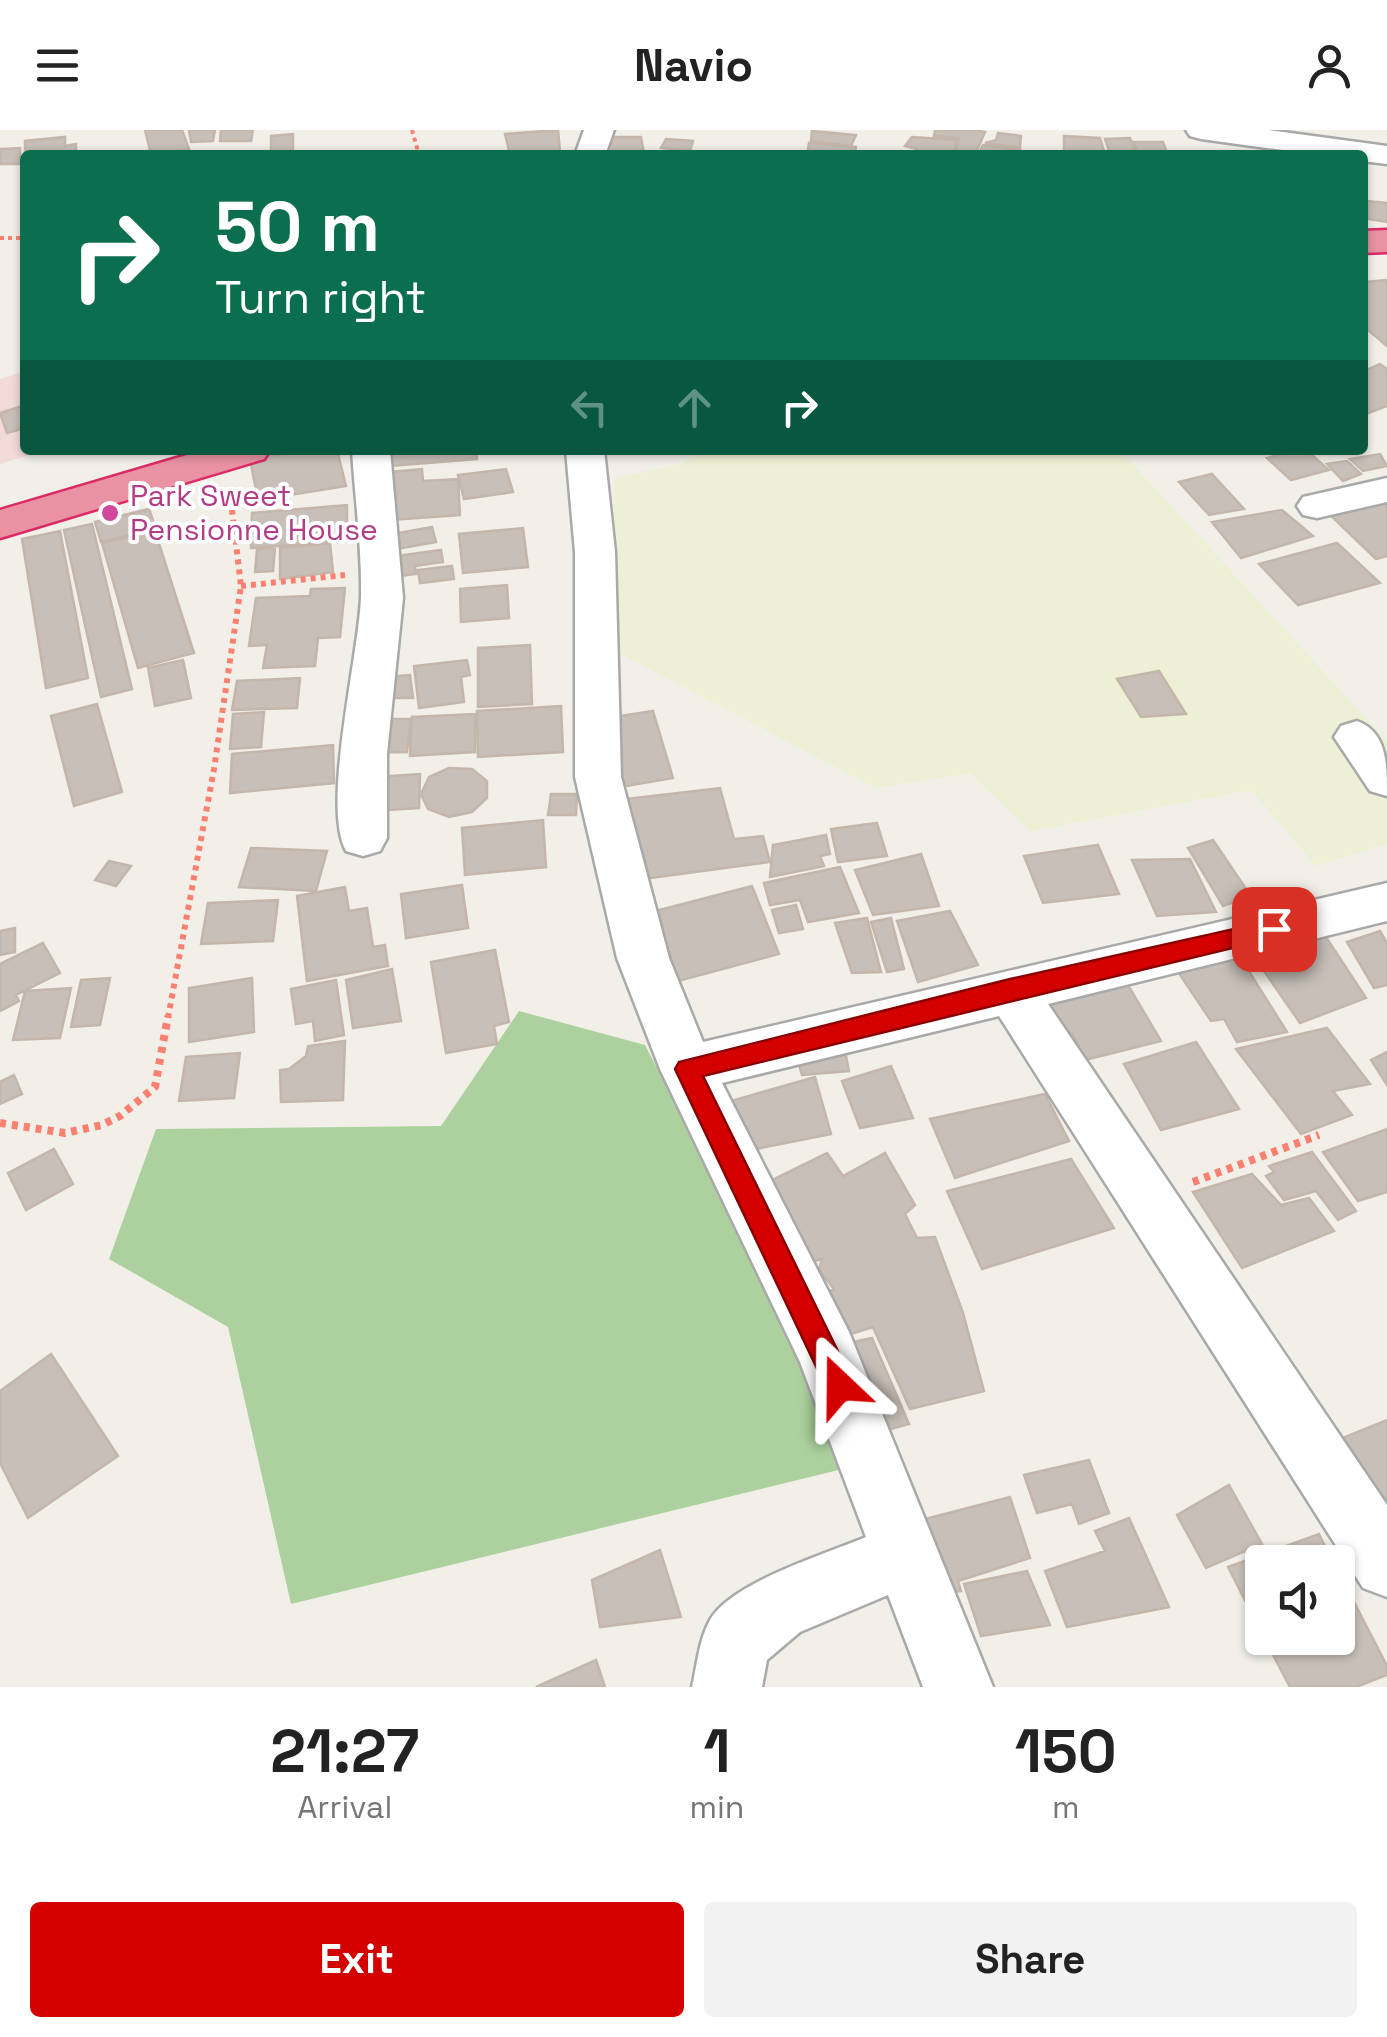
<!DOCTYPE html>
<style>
:root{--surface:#fff;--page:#f2f2f2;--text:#222;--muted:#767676;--accent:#d40000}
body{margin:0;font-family:"Space Grotesk",sans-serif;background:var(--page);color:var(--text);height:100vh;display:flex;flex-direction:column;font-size:38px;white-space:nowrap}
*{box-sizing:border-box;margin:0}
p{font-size:32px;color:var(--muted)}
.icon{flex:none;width:55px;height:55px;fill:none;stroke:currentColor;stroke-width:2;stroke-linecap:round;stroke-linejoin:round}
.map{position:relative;height:1557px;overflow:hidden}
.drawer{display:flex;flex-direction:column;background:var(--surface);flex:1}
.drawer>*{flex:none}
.top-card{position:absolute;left:20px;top:20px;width:1348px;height:305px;border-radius:10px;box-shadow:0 2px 8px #0004;background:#0b6e4f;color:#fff;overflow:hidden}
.controls{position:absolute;left:1245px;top:1415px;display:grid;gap:20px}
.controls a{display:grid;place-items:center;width:110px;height:110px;border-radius:10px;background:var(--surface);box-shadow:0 2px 8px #0004;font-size:50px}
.pin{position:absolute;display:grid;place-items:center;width:85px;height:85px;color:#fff;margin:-42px;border-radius:20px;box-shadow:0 5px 15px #0006}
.me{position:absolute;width:110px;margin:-55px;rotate:337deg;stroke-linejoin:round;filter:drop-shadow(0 0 8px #0008)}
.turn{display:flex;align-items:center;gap:35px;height:210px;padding:0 30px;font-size:45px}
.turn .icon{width:130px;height:130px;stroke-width:2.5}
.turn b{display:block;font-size:70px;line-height:85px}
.lanes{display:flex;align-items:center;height:95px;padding:0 30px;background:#0003;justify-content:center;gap:50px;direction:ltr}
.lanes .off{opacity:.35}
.eta{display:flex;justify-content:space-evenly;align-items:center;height:170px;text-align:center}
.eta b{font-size:60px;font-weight:700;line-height:70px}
.cta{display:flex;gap:20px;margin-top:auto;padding:20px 30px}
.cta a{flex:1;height:115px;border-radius:10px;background:var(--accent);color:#fff;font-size:40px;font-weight:700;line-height:115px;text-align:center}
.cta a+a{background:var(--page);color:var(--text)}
header{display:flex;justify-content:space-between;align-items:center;height:130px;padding:0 30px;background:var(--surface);font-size:45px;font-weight:700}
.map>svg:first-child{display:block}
.commercial{fill:#f2dad9}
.farmland{fill:#eef0d5}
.forest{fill:#add19e}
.building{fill:#c7bfb8;stroke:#c4b6ab;stroke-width:2.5}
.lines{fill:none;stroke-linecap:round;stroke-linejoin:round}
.minor-casing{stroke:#a9a9a9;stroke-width:5}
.highway-casing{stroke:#dc2a67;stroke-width:5}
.path-far2{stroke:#fa8072;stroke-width:4;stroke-dasharray:4 4;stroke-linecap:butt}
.path-far1{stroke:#fa8072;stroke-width:6;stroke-dasharray:5 5;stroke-linecap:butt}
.path{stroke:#fa8072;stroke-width:8;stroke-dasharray:6 6;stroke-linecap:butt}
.minor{fill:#fff;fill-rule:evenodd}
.highway{fill:#e892a2;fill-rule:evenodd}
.route{fill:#d40000;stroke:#8a0000;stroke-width:2.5}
.hotel-dot{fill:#d1479c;stroke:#fff;stroke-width:4}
.labels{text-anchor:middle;stroke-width:8;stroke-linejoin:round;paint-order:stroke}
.far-hotel-label{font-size:30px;fill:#b23c85;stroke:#fff;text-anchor:start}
</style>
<header><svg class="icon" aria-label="menu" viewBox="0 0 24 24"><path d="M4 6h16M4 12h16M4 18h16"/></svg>Navio<svg class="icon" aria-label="person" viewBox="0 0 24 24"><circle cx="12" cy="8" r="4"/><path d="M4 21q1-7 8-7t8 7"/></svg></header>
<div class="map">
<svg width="1387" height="1557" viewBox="0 0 1387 1557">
<rect width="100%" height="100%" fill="#f2efe9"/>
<path class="commercial" d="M25 241V320H47L0 334V249Z"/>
<path class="farmland" d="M700 320H1120L1387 611V714L1316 736 1251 660 1030 701 970 643 876 658 611 519 615 348 681 334Z"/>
<path class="forest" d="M519 881 645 915 863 1334 291 1474 228 1197 109 1129 156 999 441 996Z"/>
<path class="building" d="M145 0H182L189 19 151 24Z
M189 0H215L213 11 191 12Z
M221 0H253L251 11H220Z
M558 0 560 22 510 25 505 4Z
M935 0H973L985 2 975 25H956L959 8 934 6Z
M812 1 856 5 851 16 811 11Z
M998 3 1021 6 1020 18 985 13 996 10Z
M293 4V25H271V6Z
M1064 6 1100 8 1105 24 1064 21Z
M65 7V16L76 14V25H25V11Z
M611 7H641L644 24 607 25Z
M912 7 956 10 954 25H916L917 19 905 16Z
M1130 8 1135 21H1109L1105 9Z
M666 9 693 11 690 21 661 18Z
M1133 12H1163L1168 25H1140Z
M809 13 856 17 855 25H807Z
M983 15 1022 21 1020 25H978Z
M20 18V34H0V19Z
M1367 71 1387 73V92L1368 89Z
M1387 150V216L1362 195V161L1367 162 1363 152Z
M1380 234 1387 239V276L1366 284 1362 279V242Z
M25 275V298L7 303 0 283Z
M307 320H337L346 356 258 370 250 329Z
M391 320H476L477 329 391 336Z
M1296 320H1306L1329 340 1291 350 1267 328Z
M1380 324 1387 336 1363 341 1350 329Z
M1347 331 1361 344 1343 351 1327 334Z
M422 339 423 351 458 349 460 385 391 390 390 342Z
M506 339 513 362 464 369 458 345Z
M1212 344 1244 379 1209 385 1179 352Z
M1387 367V426L1376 429 1326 381Z
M347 375V411L251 418 252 383Z
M149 379 156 399 101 412 95 392Z
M1282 380 1313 406 1241 428 1212 392Z
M92 394 132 559 101 567 64 400Z
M432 397 436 412 385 421 382 406Z
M523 398 528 437 463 443 459 404Z
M60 401 88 548 46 558 22 409Z
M155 401 194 523 138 538 102 413Z
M330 413 333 442 280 449V418Z
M1337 413 1380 453 1298 475 1259 434Z
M275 418 273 441 255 442 257 419Z
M441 420 443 432 415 436 416 444 392 447 389 427Z
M452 436 454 449 420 453 418 440Z
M507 455 509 488 461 492 460 459Z
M345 458 340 507 318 508 315 536 263 538 267 515 249 516 256 468 310 466 311 459Z
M530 515 532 574 478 577V518Z
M183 530 191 568 155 576 148 538Z
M467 530 470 545 461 547 464 572 419 578 414 536Z
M1159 541 1186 584 1141 587 1117 549Z
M410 545 413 568H386L384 547Z
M300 548 297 578 232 580 237 551Z
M97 574 122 662 74 676 51 586Z
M561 576 563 622 478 627 477 581Z
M653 581 673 648 614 658 595 590Z
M264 582 261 617 230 619 233 584Z
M475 584V622L410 626 412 587Z
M372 589H411L407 622 366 623Z
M333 615 334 653 230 663 232 624Z
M449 638 472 639 487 651V668L472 682 449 687 428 679 421 664 429 647Z
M420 644 419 678 373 681 375 647Z
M720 658 734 709 763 706 770 732 635 750 617 670Z
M551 664H577L576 685H548Z
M543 690 546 737 465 745 462 698Z
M877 693 887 726 838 732 831 699Z
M826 705 830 724 820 726 824 736 770 747 773 715Z
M1213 710 1251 766 1223 776 1188 718Z
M1098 715 1119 764 1043 773 1024 726Z
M251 718 327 721 316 761 239 757Z
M921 724 939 776 873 785 855 740Z
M1190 729 1216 782 1157 786 1132 730Z
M109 731 131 736 116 756 95 750Z
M840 737 859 783 808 792 800 770 770 775 764 753Z
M462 755 468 798 406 808 401 764Z
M752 756 779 824 678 851 656 781Z
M345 757 349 781 367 778 373 817 385 815 388 836 307 851 297 766Z
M278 770 273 811 201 814 208 773Z
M796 775 803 799 779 803 772 780Z
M950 781 978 835 918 852 897 791Z
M867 788 881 842 852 843 835 793Z
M891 788 904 839 887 842 871 792Z
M1318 795 1366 868 1300 893 1248 818Z
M15 798V822L0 825V801Z
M1380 801 1387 813V855L1374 858 1347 812Z
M43 813 60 843 16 865 19 871 0 881V834Z
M1235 819 1287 902 1237 912 1224 889 1211 891 1176 839Z
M495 820 509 892 494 896 497 914 446 923 431 832Z
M392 839 401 891 353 898 346 850Z
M1122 845 1161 911 1085 930 1072 903 1059 899 1041 868Z
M110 848 100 895 71 897 81 850Z
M252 848 254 902 189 912V858Z
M336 850 344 905 315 911 313 891 296 894 291 859Z
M71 858 60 908 13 910 25 861Z
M1327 898 1370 954 1333 961 1352 985 1301 1004 1236 919Z
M345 911 343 970 281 972 280 940 289 939 306 926 308 916Z
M843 911 849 941 802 945 796 924Z
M1196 912 1239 979 1161 1000 1124 934Z
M1387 922V955L1371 930Z
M240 923 234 968 179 971 186 927Z
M891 936 913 988 860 998 842 951Z
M14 945 22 964 0 974V952Z
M815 947 831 1004 746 1021 731 971Z
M1045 964 1069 1011 955 1048 930 989Z
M1387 999V1062L1358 1071 1323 1022Z
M54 1019 73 1054 26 1080 8 1043Z
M1312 1022 1356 1081 1338 1090 1316 1061 1284 1070 1266 1046 1274 1042 1269 1036Z
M827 1023 843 1046 885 1023 915 1075 905 1084 917 1108 935 1107 963 1183 984 1261 910 1279 873 1197 832 1210 808 1173 834 1159 819 1140 822 1129 811 1132 764 1054Z
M1071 1029 1114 1098 982 1139 947 1061Z
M1252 1044 1281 1075 1309 1068 1334 1101 1242 1138 1193 1062Z
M872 1208 909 1294 870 1305 829 1217Z
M51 1224 118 1326 28 1388 0 1333V1261Z
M1387 1290V1418L1325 1315Z
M1089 1330 1109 1383 1079 1394 1072 1374 1037 1383 1024 1345Z
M1229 1355 1262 1414 1206 1438 1177 1385Z
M1010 1367 1030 1428 958 1451 961 1461 928 1463 910 1393Z
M1129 1388 1169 1477 1067 1497 1045 1441 1105 1421 1095 1401Z
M1319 1404 1333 1432H1262V1504L1228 1437Z
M660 1420 681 1487 600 1497 592 1450Z
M1027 1441 1050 1495 981 1506 964 1454Z
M1338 1441 1387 1536V1545L1356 1557H1290L1264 1508H1338Z
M596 1530 605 1557H536Z"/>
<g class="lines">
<g class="minor-casing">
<path id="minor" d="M584 0H614L605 25H575Z
M1186 0H1269L1387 16V34L1362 31V25H1319L1201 9 1190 6Z
M352 320H390L403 468 387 624V708L380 721 363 726 346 721C321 676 359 525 361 467 362 419 355 369 352 320Z
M566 320H604L615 422 621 647 669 828 703 912 1387 753V791L1048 874 1387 1375V1467L1363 1458 999 886 722 953 849 1202 993 1557H923L888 1465 800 1502 767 1530 762 1557H692C697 1535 699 1510 710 1490 732 1452 826 1424 866 1407L800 1232 660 939 617 828 575 647V422Z
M1387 348V372L1317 388 1303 385 1297 376 1303 367Z
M1357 591C1387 602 1387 633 1387 666L1370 661 1334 607 1341 596Z"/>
</g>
<g class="highway-casing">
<path id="highway" d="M1387 100V122L1362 123V101Z
M204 320H270L264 329 0 408V380Z"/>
</g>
<path class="path-far2" d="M412 0 419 25
M0 108H25
M229 358 232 383"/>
<path class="path-far1" d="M241 456 345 445
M168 888 214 639 241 456 232 380"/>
<path class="path" d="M0 993 65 1003 102 995 120 986 155 957 168 886
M1193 1052 1319 1005"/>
<use href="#minor" class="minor"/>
<use href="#highway" class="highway"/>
</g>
<path class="route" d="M1274 790 1285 799 1282 806 703 946 855 1256 851 1266 840 1270 830 1266 675 939 679 932 1010 849Z"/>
<circle class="hotel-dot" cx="110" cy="383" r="10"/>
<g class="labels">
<g class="far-hotel-label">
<text x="130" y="376">Park Sweet<tspan x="130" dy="34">Pensionne House</tspan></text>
</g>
</g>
</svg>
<div class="controls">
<a><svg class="icon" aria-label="sound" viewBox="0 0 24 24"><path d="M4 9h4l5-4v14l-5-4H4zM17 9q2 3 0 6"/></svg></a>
</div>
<div class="pin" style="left:1274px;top:799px;background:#d93025"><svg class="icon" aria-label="arrive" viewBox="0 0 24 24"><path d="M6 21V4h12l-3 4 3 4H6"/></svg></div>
<svg class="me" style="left:840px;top:1256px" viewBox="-20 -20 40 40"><path d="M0-17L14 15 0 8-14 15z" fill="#d40000" stroke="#fff" stroke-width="4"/></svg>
<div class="top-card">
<div class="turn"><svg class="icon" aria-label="right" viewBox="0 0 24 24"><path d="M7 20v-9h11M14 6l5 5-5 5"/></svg><div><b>50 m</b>Turn right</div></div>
<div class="lanes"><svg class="icon off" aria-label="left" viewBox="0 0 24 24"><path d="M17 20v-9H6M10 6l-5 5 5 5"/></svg><svg class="icon off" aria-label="ahead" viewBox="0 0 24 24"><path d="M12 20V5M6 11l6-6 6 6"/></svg><svg class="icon" aria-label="right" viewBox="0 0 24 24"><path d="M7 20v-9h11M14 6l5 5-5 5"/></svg></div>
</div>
</div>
<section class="drawer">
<div class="eta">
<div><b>21:27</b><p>Arrival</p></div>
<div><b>1</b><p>min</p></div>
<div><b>150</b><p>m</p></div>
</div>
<div class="cta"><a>Exit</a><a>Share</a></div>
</section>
